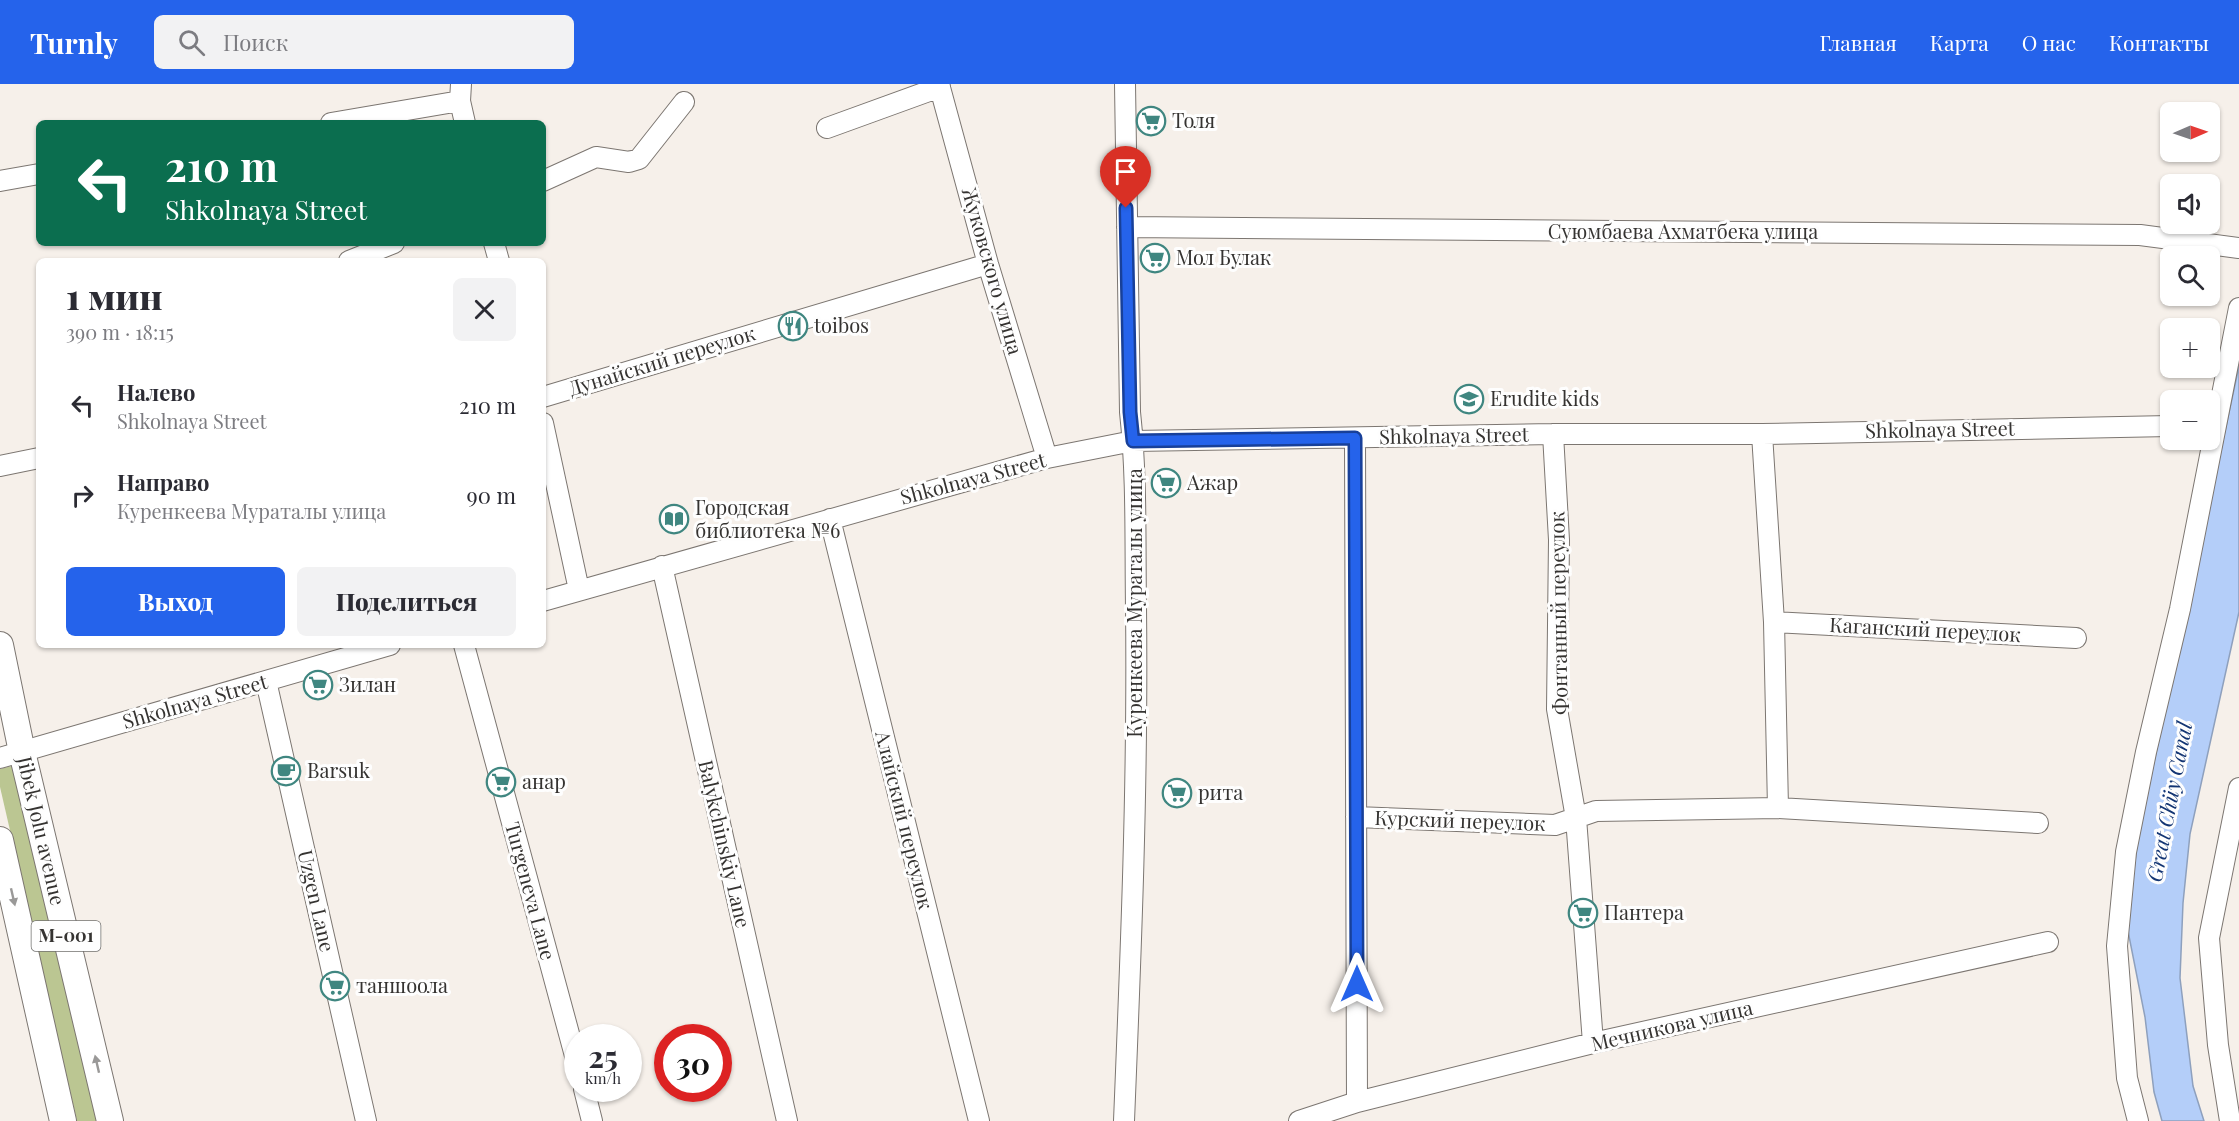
<!DOCTYPE html>
<html lang="ru">
<meta charset="utf-8">
<style>
:root{--surface:#fff;--page:#f2f2f3;--text:#2b2b33;--muted:#7c7c81;--accent:#2563eb}
body{margin:0;font-family:"Playfair Display",serif;background:var(--page);color:var(--text);height:100vh;display:flex;flex-direction:column;font-size:22px;white-space:nowrap}
*{box-sizing:border-box;margin:0}
p{font-size:20px;color:var(--muted)}
.icon{flex:none;width:33px;height:33px;fill:none;stroke:currentColor;stroke-width:2;stroke-linecap:round;stroke-linejoin:round}
.map{position:relative;flex:1;overflow:hidden}
.panel{position:absolute;left:36px;top:174px;width:510px;height:390px;display:flex;flex-direction:column;background:var(--surface);border-radius:9px;box-shadow:0 2px 4px #0004}
.panel>*{flex:none}
.top-card{position:absolute;left:36px;top:36px;width:510px;height:126px;border-radius:9px;box-shadow:0 2px 4px #0004;background:#0b6e4f;color:#fff;overflow:hidden}
.needle{width:39px;rotate:88deg}
.controls{position:absolute;left:2160px;top:18px;display:grid;gap:12px}
.controls a{display:grid;place-items:center;width:60px;height:60px;border-radius:9px;background:var(--surface);box-shadow:0 2px 4px #0004;font-size:30px}
.speed{position:absolute;left:564px;top:940px;display:flex;gap:12px;font-size:30px;font-weight:700;text-align:center}
.speed>*{display:grid;place-content:center;width:78px;height:78px;border-radius:50%;background:var(--surface);box-shadow:0 2px 4px #0004;line-height:1}
.speed small{font-size:15px;font-weight:400}
.speed .limit{border:9px solid #d22;background:#fff;color:#111}
.pin{position:absolute;display:grid;place-items:center;width:51px;height:51px;color:#fff;margin:-62px -26px;border-radius:50% 50% 50% 0;rotate:-45deg;box-shadow:0 0 6px #0007}
.pin .icon{rotate:45deg}
.me{position:absolute;width:66px;margin:-33px;rotate:0deg;stroke-linejoin:round;filter:drop-shadow(0 0 4px #0008)}
.turn{display:flex;align-items:center;gap:21px;height:126px;padding:0 30px;font-size:27px}
.turn .icon{width:78px;height:78px;stroke-width:2.5}
.turn b{display:block;font-size:42px;line-height:51px}
.round{display:grid;place-items:center;flex:none;width:63px;height:63px;border-radius:9px;background:var(--page)}
.headline{display:flex;align-items:center;justify-content:space-between;height:102px;padding:0 30px}
h1{font-size:36px;font-weight:800;line-height:45px}
.primary-button{display:flex;gap:12px;margin-top:auto;padding:12px 30px}
.primary-button a{flex:1;height:69px;border-radius:9px;background:var(--accent);color:#fff;font-size:24px;font-weight:800;line-height:69px;text-align:center}
.primary-button a+a{background:var(--page);color:var(--text)}
ul{padding:0;list-style:none}
li{display:flex;align-items:center;gap:18px;height:90px;padding:0 30px}
li div{flex:1}
li b{display:block;font-size:22px}
li em{font-style:normal}
header{display:flex;align-items:center;gap:36px;box-sizing:border-box;height:84px;padding:0 30px;background:var(--accent);color:#fff}
header strong{font-size:28px}
nav{display:flex;gap:33px;margin-inline-start:auto;font-size:21px}
.search{width:420px;height:54px;background:var(--page);display:flex;align-items:center;gap:15px;box-sizing:border-box;padding:0 21px;border-radius:9px;color:var(--muted);font-size:22px}
.map>svg:first-child{display:block}
.green{fill:#bbc692}
.water{fill:#b4cef9;stroke:#8ea0bd;stroke-width:1.5}
.lines{fill:none;stroke-linecap:round;stroke-linejoin:round}
.minor-casing{stroke:#7c7671;stroke-width:22}
.major-casing{stroke:#7c7671;stroke-width:28}
.minor{stroke:#fff;stroke-width:20}
.major{stroke:#fff;stroke-width:26}
.oneway{fill:#9a9998}
.route-casing{stroke:#184099;stroke-width:15}
.route{stroke:#2563eb;stroke-width:10}
.labels{text-anchor:middle;stroke-width:6;stroke-linejoin:round;paint-order:stroke}
.shield{fill:#fefefe;stroke:#71706e;stroke-width:1.5}
.shield-label{font-size:18px;font-weight:bold;fill:#353331}
.poi-label{font-size:20px;fill:#353331;stroke:#fefefe;text-anchor:start}
.street-label{font-size:20px;fill:#353331;stroke:#fefefe}
.water-label{font-size:21px;font-style:italic;fill:#133573;stroke:#fefefe}
</style>
<header>
<strong>Turnly</strong>
<div class="search"><svg class="icon" aria-label="search" viewBox="0 0 24 24"><circle cx="10" cy="10" r="6"/><path d="M15 15l6 6"/></svg>Поиск</div>
<nav><a>Главная</a><a>Карта</a><a>О нас</a><a>Контакты</a></nav>
</header>
<div class="map">
<svg width="2239" height="1037" viewBox="0 0 2239 1037">
<rect width="100%" height="100%" fill="#f6f0ea"/>
<path class="green" d="M16 681 98 1037H77L0 703V685Z"/>
<path class="water" d="M2239 282V528L2190 750 2183 819 2180 894 2193 1002 2204 1037H2162L2154 1008 2145 933 2127 842 2138 753Z"/>
<g class="lines">
<g class="minor-casing">
<path id="minor" d="M461 0 460 17 465 39
M939 0 988 180 1047 374
M331 39 460 17
M827 44 940 3
M0 97 39 90
M543 97 596 73 629 78 639 75 684 18
M1127 143 2140 151 2239 164
M494 159 499 177
M349 177 394 159
M543 313 988 180
M543 339 579 506
M1553 350 1559 456 1557 625 1576 734 1593 959
M1762 350 1774 538 1778 724
M1355 354 1357 1018
M0 382 39 374
M830 435 979 1037
M662 482 787 1037
M543 517 1047 374 1133 357 1553 350H1762L2170 342
M1774 538 2076 554
M464 561 578 983
M266 597 366 1037
M0 674 390 561
M1356 733 1555 741 1596 727 1778 724 2038 739
M584 1005 592 1037
M1124 1037C1131 866 1138 695 1136 523 1135 458 1137 393 1130 328L1125 0
M1299 1037 1357 1018 1593 959 2048 858
M2138 1037 2127 994 2117 862 2126 768 2146 668 2180 525 2239 224
M2230 1037 2218 961 2209 854 2239 704"/>
</g>
<g class="major-casing">
<path id="major" d="M0 561 22 668 110 1037
M0 756 63 1037"/>
</g>
<use href="#minor" class="minor"/>
<use href="#major" class="major"/>
</g>
<defs><path id="oneway-solid" d="M-6-.8H1V-3.2L6.5 0L1 3.2V.8H-6Z" transform="scale(1.5)"/></defs>
<g class="oneway">
<use href="#oneway-solid" transform="translate(13 813) rotate(77)"/>
<use href="#oneway-solid" transform="translate(97 980) rotate(-103)"/>
</g>
<g class="lines">
<g class="route-casing">
<path id="route" d="M1126 124 1130 328 1133 357 1355 354 1357 900"/>
</g>
<use href="#route" class="route"/>
</g>
<defs>
<g id="supermarket-ring" transform="scale(1.5)"><circle r="9.5" fill="#fefefe" stroke="#3f8680" stroke-width="1.5"/><path d="M-6-5.5h2.5l.6 2H6L4.5 2H-2.5L-4.4-4H-6ZM-1.5 3.2a1.3 1.3 0 1 0 .1 0ZM3 3.2a1.3 1.3 0 1 0 .1 0Z" fill="#3f8680"/></g>
<g id="restaurant-ring" transform="scale(1.5)"><circle r="9.5" fill="#fefefe" stroke="#3f8680" stroke-width="1.5"/><path d="M-5-6h1v4h1v-4h1v4h1v-4h1v5L-1.5 .5V6h-2V.5L-5-1ZM5-6V6H3V1.5H1.5Q1.5-4 5-6Z" fill="#3f8680"/></g>
<g id="school-ring" transform="scale(1.5)"><circle r="9.5" fill="#fefefe" stroke="#3f8680" stroke-width="1.5"/><path d="M0-5L7-2L0 1L-7-2ZM-4 1L0 2.5L4 1V4Q0 6-4 4Z" fill="#3f8680"/></g>
<g id="library-ring" transform="scale(1.5)"><circle r="9.5" fill="#fefefe" stroke="#3f8680" stroke-width="1.5"/><path d="M-6-4Q-3-5.5-.7-3.5V5Q-3 3-6 4ZM6-4Q3-5.5 .7-3.5V5Q3 3 6 4Z" fill="#3f8680"/></g>
<g id="cafe-ring" transform="scale(1.5)"><circle r="9.5" fill="#fefefe" stroke="#3f8680" stroke-width="1.5"/><path d="M-5.5-4.5H6V0H3Q3 3.5 0 3.5H-2.5Q-5.5 3.5-5.5 0ZM3-3.2v2h1.7v-2ZM-6 4.5H4V6H-6Z" fill="#3f8680"/></g>
</defs>
<g fill-rule="evenodd">
<use href="#supermarket-ring" x="1151" y="37"/>
<use href="#supermarket-ring" x="1155" y="174"/>
<use href="#restaurant-ring" x="793" y="242"/>
<use href="#school-ring" x="1469" y="315"/>
<use href="#supermarket-ring" x="1166" y="399"/>
<use href="#library-ring" x="674" y="435"/>
<use href="#supermarket-ring" x="318" y="601"/>
<use href="#cafe-ring" x="286" y="687"/>
<use href="#supermarket-ring" x="501" y="698"/>
<use href="#supermarket-ring" x="1177" y="709"/>
<use href="#supermarket-ring" x="1583" y="829"/>
<use href="#supermarket-ring" x="335" y="902"/>
</g>
<g class="labels">
<rect class="shield" x="31.5" y="837" width="69" height="30" rx="4.5"/>
<g class="shield-label">
<text x="66" y="858">М-001</text>
</g>
<g class="poi-label">
<text x="1172" y="44">Толя</text>
<text x="1176" y="181">Мол Булак</text>
<text x="814" y="249">toibos</text>
<text x="1490" y="322">Erudite kids</text>
<text x="1187" y="406">Ажар</text>
<text x="695" y="431">Городская<tspan x="695" dy="23">библиотека №6</tspan></text>
<text x="339" y="608">Зилан</text>
<text x="307" y="694">Barsuk</text>
<text x="522" y="705">анар</text>
<text x="1198" y="716">рита</text>
<text x="1604" y="836">Пантера</text>
<text x="356" y="909">таншоола</text>
</g>
<g class="street-label">
<text x="1683" y="155">Суюмбаева Ахматбека улица</text>
<text transform="translate(992 187) rotate(74)" y="7">Жуковского улица</text>
<text transform="translate(662 277) rotate(-17)" y="7">Дунайский переулок</text>
<text transform="translate(1940 346) rotate(-1)" y="7">Shkolnaya Street</text>
<text transform="translate(1454 352) rotate(-1)" y="7">Shkolnaya Street</text>
<text transform="translate(973 395) rotate(-15)" y="7">Shkolnaya Street</text>
<text transform="translate(1135 519) rotate(-90)" y="7">Куренкеева Мураталы улица</text>
<text transform="translate(1559 529) rotate(-91)" y="7">Фонтанный переулок</text>
<text transform="translate(1925 546) rotate(3)" y="7">Каганский переулок</text>
<text transform="translate(195 618) rotate(-16)" y="7">Shkolnaya Street</text>
<text transform="translate(904 736) rotate(76)" y="7">Алайский переулок</text>
<text transform="translate(1460 737) rotate(2)" y="7">Курский переулок</text>
<text transform="translate(41 747) rotate(77)" y="7">Jibek Jolu avenue</text>
<text transform="translate(724 760) rotate(77)" y="7">Balykchinskiy Lane</text>
<text transform="translate(530 807) rotate(75)" y="7">Turgeneva Lane</text>
<text transform="translate(316 817) rotate(77)" y="7">Uzgen Lane</text>
<text transform="translate(1672 942) rotate(-13)" y="7">Мечникова улица</text>
</g>
<g class="water-label">
<text transform="translate(2170 718) rotate(-79)" y="7">Great Chüy Canal</text>
</g>
</g>
</svg>
<div class="controls">
<a><svg class="needle" viewBox="-14 -14 28 28"><path d="M0-13l5 13h-10z" fill="#e53935"/><path d="M0 13l5-13h-10z" fill="#7c7c81"/></svg></a>
<a><svg class="icon" aria-label="sound" viewBox="0 0 24 24"><path d="M4 9h4l5-4v14l-5-4H4zM17 9q2 3 0 6"/></svg></a>
<a><svg class="icon" aria-label="search" viewBox="0 0 24 24"><circle cx="10" cy="10" r="6"/><path d="M15 15l6 6"/></svg></a>
<a>+</a>
<a>−</a>
</div>
<div class="speed"><div>25<small>km/h</small></div><div class="limit">30</div></div>
<div class="pin" style="left:1126px;top:124px;background:#d93025"><svg class="icon" aria-label="arrive" viewBox="0 0 24 24"><path d="M6 21V4h12l-3 4 3 4H6"/></svg></div>
<svg class="me" style="left:1357px;top:900px" viewBox="-20 -20 40 40"><path d="M0-17L14 15 0 8-14 15z" fill="#2563eb" stroke="#fff" stroke-width="4"/></svg>
<div class="top-card">
<div class="turn"><svg class="icon" aria-label="left" viewBox="0 0 24 24"><path d="M17 20v-9H6M10 6l-5 5 5 5"/></svg><div><b>210 m</b>Shkolnaya Street</div></div>
</div>
<section class="panel">
<div class="headline"><div><h1>1 мин</h1><p>390 m · 18:15</p></div><a class="round"><svg class="icon" aria-label="close" viewBox="0 0 24 24"><path d="M6 6l12 12M18 6L6 18"/></svg></a></div>
<ul>
<li><svg class="icon" aria-label="left" viewBox="0 0 24 24"><path d="M17 20v-9H6M10 6l-5 5 5 5"/></svg><div><b>Налево</b><p>Shkolnaya Street</p></div><em>210 m</em></li>
<li><svg class="icon" aria-label="right" viewBox="0 0 24 24"><path d="M7 20v-9h11M14 6l5 5-5 5"/></svg><div><b>Направо</b><p>Куренкеева Мураталы улица</p></div><em>90 m</em></li>
</ul>
<div class="primary-button"><a>Выход</a><a>Поделиться</a></div>
</section>
</div>
